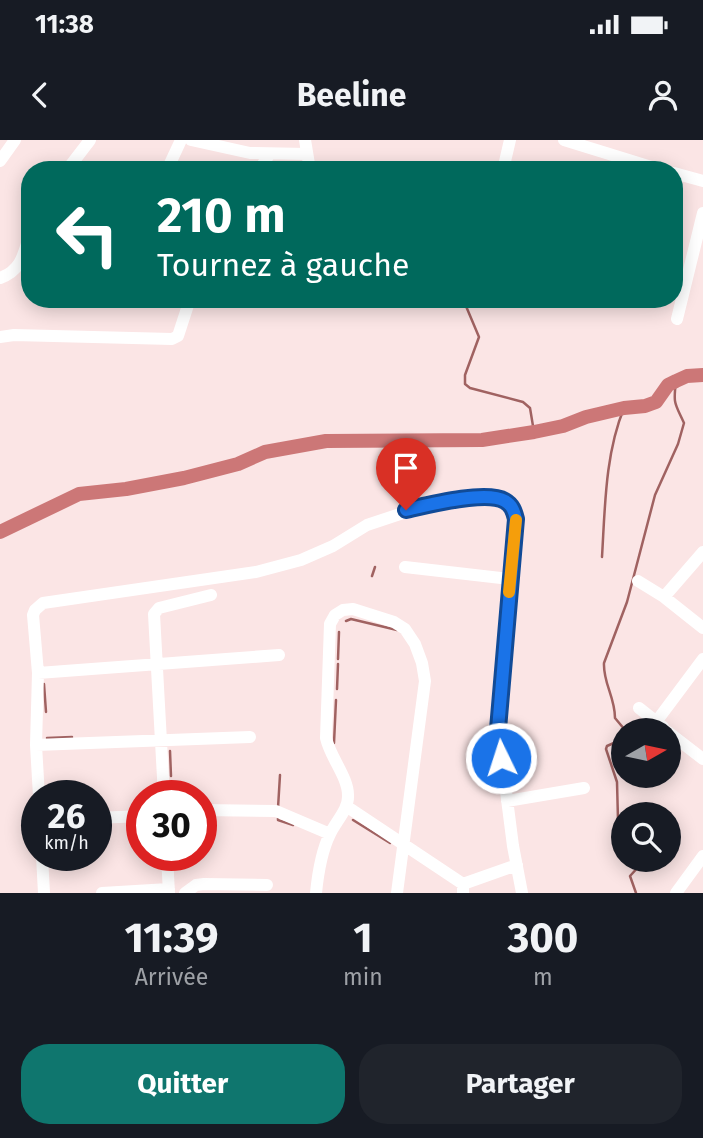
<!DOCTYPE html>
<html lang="fr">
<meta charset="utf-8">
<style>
:root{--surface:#171b24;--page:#20242c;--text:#f1f3f6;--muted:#9ea1a6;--accent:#0f766e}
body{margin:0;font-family:"Fira Sans",sans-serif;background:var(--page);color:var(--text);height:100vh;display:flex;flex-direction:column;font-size:26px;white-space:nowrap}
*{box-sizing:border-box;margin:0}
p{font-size:23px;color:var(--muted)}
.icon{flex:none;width:38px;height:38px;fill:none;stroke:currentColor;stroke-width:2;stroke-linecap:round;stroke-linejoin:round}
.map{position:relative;height:753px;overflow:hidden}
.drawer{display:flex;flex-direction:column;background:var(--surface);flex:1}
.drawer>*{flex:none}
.hud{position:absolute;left:21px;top:21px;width:662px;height:147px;border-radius:28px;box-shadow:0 4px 18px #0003;background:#00695c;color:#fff;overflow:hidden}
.needle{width:46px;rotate:81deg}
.fabs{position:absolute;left:611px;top:578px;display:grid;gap:14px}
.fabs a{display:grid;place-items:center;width:70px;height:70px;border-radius:50%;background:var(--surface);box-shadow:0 4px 18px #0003;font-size:35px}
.speed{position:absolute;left:21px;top:640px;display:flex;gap:14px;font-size:35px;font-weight:700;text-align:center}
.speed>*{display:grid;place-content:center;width:91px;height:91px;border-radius:50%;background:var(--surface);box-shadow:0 4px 18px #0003;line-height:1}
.speed small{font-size:18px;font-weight:400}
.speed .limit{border:10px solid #d22;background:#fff;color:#111}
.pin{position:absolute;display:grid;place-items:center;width:60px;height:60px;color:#fff;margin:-72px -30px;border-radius:50% 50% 50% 0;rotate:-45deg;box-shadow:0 0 7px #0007}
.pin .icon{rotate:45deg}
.me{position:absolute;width:77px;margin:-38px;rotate:356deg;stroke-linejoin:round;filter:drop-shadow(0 0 5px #0008)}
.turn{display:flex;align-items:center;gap:24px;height:147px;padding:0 21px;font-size:32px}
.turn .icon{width:91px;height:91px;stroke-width:2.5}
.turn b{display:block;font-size:49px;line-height:60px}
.eta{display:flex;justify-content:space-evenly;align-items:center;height:119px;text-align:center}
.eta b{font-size:42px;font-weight:700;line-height:49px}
.cta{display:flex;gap:14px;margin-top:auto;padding:14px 21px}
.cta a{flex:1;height:80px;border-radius:28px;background:var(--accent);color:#fff;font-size:28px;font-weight:700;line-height:80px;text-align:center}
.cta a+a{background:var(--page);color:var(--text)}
.status{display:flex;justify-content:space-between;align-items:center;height:49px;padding:0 35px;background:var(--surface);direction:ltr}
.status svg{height:19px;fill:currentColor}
header{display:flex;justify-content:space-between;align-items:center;height:91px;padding:0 21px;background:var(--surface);font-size:32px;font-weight:700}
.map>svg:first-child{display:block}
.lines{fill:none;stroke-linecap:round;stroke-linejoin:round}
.stream{stroke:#a06261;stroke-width:2.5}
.river{stroke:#c77;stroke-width:14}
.minor{stroke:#fff;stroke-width:12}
.route-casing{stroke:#114b97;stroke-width:18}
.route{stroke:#1a73e8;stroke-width:12}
.slow{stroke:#f59e0b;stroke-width:12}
</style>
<div class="status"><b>11:38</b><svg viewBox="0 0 49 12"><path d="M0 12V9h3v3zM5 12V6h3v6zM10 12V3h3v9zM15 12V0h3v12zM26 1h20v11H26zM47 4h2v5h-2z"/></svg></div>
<header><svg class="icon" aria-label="back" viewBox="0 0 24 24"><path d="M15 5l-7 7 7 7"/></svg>Beeline<svg class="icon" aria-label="person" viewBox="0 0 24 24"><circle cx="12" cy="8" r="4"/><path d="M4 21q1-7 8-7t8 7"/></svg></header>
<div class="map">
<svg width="703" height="753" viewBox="0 0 703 753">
<rect width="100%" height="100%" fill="#fbe5e5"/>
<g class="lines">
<path class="stream" d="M463 159 479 197 465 235V244L470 248 523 262 530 268 534 292
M602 417C605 368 605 314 624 268
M372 436 375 427
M346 481 351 479 397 490
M338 519 339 492
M44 544 46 572
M337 549 338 524
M625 590 615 578C615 557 603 543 604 523L627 462 655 355 678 304 684 283C675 263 673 265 676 241
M47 598 72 597
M623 599 607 606 606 609 617 642 618 680 623 695
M334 603 336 560
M170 611 171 636
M278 668 280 635
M278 678V680L293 685
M353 680 390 703
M636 753 630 736 641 724V719"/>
<path class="river" d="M0 392 79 354 126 349 184 338 238 324 265 312 326 301 482 300 534 292 563 286 586 277 624 268 645 266 656 262 668 245 676 241 687 236 703 235"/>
<path class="minor" d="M191 0 250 13 306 14
M305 0 310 30
M564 0 661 30
M0 21 15 0
M67 30 90 0
M167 30 181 0
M259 30 269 15
M503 30 510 0
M674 33 703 41
M0 138C22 130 24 113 30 93
M677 179 703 73
M0 197 14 195 172 199 178 196 190 159
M405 427 510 439
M638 441 664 457 703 488
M664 457 703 412
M38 533 279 515
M639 568 663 587
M656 582 703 519
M668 592 703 619
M36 605 250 597
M39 656 36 605 38 533 33 475 35 470 43 463 256 432 301 420 333 406 367 385 424 366 489 356 507 362 513 368 516 379 498 589 513 706 522 753
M164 656 154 474 159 468 211 455
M507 661 584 648
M346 666 463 744V753
M201 670 276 671 330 694
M96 678 142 676
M42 716 44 753
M167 716 169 753
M463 744 517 725
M102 753 169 749
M185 753 196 745 204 744 267 745
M316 753C318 733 321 712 330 694 336 681 349 669 348 655 348 637 330 617 326 598L330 484 335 475 343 470 353 469 394 482 405 489 415 504 422 523 425 541 397 753
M676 753 703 716"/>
</g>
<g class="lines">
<g class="route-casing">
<path id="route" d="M406 370C428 365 486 350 505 361 512 365 514 371 516 379L498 589 501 618"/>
</g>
<use href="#route" class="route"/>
<path class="slow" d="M509 452 516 380"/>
</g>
</svg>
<div class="fabs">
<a><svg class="needle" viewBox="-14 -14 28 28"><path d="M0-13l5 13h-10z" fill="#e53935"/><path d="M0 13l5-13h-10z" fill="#9ea1a6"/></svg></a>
<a><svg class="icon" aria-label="search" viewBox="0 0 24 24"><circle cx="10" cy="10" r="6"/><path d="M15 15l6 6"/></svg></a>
</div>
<div class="speed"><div>26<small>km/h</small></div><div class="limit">30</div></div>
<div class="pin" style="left:406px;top:370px;background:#d93025"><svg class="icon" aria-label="arrive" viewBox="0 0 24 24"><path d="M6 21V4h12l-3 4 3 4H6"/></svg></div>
<svg class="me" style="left:501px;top:618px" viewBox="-20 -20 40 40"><circle r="17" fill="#1a73e8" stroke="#fff" stroke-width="3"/><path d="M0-11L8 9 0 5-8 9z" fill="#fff"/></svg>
<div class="hud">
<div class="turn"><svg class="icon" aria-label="left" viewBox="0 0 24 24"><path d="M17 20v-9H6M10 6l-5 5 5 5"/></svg><div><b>210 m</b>Tournez à gauche</div></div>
</div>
</div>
<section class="drawer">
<div class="eta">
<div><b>11:39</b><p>Arrivée</p></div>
<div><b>1</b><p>min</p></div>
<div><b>300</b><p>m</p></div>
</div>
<div class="cta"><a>Quitter</a><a>Partager</a></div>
</section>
